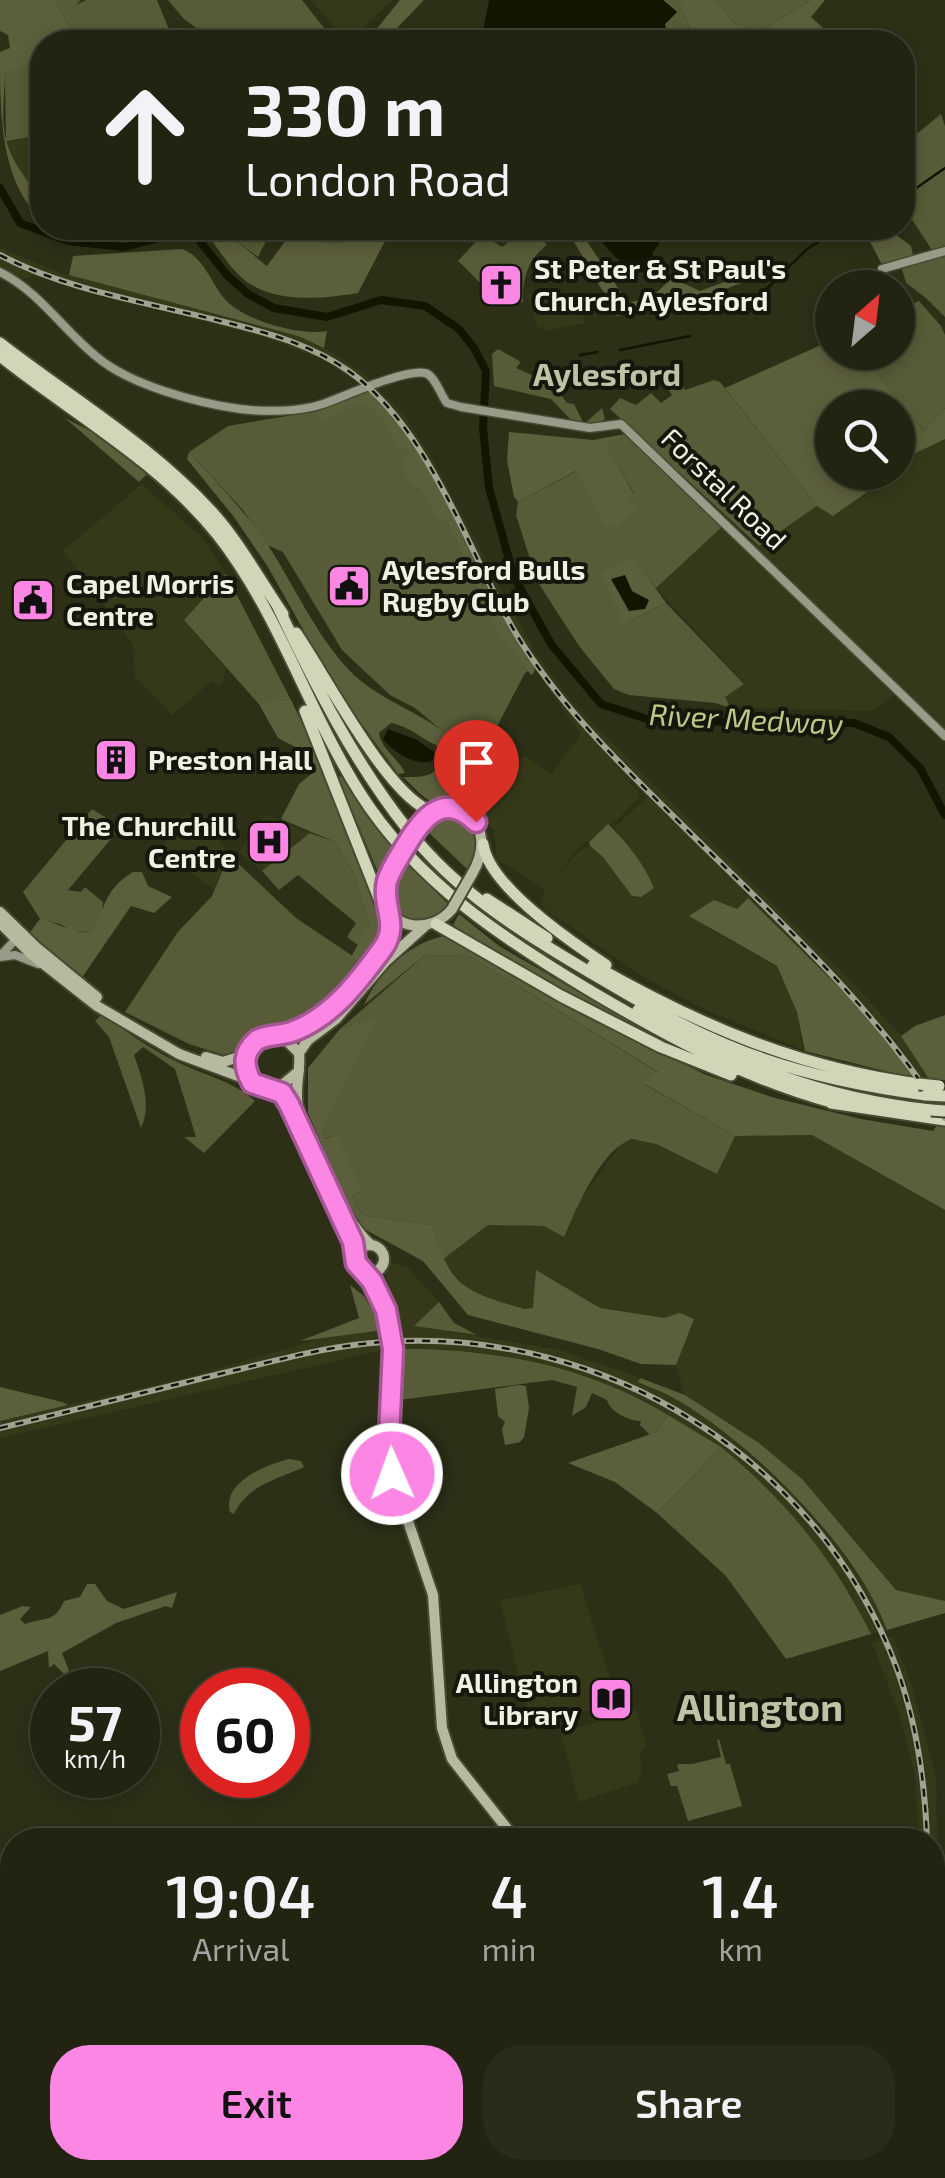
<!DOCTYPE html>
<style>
:root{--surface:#222411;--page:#2a2c1a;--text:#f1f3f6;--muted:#a2a49f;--line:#3f4131;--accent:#fc86e3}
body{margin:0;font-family:"Exo 2",sans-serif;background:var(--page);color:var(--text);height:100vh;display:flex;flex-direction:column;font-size:38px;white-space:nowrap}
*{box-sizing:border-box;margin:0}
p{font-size:32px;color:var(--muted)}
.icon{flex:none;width:55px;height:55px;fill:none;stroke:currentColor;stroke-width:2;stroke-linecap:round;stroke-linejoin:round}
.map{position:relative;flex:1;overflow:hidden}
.details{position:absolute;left:0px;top:1828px;width:945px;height:352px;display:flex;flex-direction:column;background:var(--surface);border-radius:40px 40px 0 0;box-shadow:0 5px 15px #0003,0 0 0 2px var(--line)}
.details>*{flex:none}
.top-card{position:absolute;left:30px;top:30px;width:885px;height:210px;border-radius:40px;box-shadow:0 5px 15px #0003,0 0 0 2px var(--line);background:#222411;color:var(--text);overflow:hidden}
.needle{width:65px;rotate:28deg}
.controls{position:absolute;left:815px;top:270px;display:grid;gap:20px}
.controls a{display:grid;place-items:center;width:100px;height:100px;border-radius:50%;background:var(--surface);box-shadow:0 5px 15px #0003,0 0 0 2px var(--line);font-size:50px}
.speed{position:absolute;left:30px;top:1668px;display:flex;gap:20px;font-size:50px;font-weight:700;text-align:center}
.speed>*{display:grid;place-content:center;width:130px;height:130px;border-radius:50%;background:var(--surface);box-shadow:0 5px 15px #0003,0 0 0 2px var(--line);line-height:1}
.speed small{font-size:25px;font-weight:400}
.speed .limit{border:15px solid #d22;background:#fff;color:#111}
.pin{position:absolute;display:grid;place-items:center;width:85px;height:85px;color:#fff;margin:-102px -42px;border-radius:50% 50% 50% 0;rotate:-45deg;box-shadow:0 0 10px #0007}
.pin .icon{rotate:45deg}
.me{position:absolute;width:110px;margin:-55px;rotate:358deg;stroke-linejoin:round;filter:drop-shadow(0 0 8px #0008)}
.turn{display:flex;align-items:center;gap:35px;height:210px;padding:0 50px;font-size:45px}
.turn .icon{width:130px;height:130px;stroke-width:2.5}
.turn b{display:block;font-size:70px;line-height:85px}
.eta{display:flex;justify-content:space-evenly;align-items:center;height:170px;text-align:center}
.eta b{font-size:60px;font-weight:600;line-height:70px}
.button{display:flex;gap:20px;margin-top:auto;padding:20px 50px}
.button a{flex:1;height:115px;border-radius:40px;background:var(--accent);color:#111;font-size:40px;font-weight:600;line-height:115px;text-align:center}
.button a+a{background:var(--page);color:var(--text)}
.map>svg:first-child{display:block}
.built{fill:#363919;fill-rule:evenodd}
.green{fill:#575b37}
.forest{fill:#5c5f3b}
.water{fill:#141500}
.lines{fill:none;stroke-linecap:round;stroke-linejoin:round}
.stream{stroke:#141500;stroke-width:2.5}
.river{stroke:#141500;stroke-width:8}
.secondary-casing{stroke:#484b33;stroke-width:11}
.primary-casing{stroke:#484b33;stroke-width:14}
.highway-casing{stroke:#484b33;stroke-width:15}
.secondary{stroke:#999b88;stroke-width:8}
.primary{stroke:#b7baa1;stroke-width:10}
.highway{stroke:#d2d6b8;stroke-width:11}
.rail-casing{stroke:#a1a390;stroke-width:6}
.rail{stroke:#16170c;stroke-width:2.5;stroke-dasharray:8;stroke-linecap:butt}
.primary-bridge-casing{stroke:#484b33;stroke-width:14;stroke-linecap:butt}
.highway-bridge-casing{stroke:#484b33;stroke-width:15;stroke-linecap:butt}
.primary-bridge{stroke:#b7baa1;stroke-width:10}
.highway-bridge{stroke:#d2d6b8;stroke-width:11}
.route-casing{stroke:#a45794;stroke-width:25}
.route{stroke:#fc86e3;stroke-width:18}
.labels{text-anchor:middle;stroke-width:8;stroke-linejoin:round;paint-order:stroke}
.poi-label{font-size:28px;font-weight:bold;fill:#eff1e2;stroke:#16170c;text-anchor:start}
.street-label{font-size:28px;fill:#eff1e2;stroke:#16170c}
.water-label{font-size:30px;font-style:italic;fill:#c0c887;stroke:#16170c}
.quarter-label{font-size:32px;font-weight:bold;fill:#bfc3a6;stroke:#16170c}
.district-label{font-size:38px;font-weight:bold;fill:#bfc3a6;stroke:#16170c}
</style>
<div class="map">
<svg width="945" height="2178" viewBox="0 0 945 2178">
<rect width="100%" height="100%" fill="#2d3017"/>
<path class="built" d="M311 0H392L348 42Z
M32 138 42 145V203L13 160 6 141Z
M0 248 60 273 298 336 330 351 373 381 362 386 322 359 264 337 34 276 24 279 0 267Z
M559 293 562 307 582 303 585 323 545 331 544 327 538 328 527 294Z
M375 386 404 415 434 462 536 654 576 707 854 984 901 1036 929 1079H917L848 996 748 899 737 909 705 927 777 966 797 1012 803 1050 710 1012 645 978 546 910 541 903 545 890 497 859 494 830 469 807 466 795 470 790 493 784 525 756 552 774 581 734 533 667 366 390ZM613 764 647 797 616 826 612 825 651 881 641 897 636 898 603 857 590 846 578 852 553 881 579 847 618 819 641 795Z
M945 408V730L902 690 871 711 732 707 724 697 744 683 656 588 724 525 759 546 817 506 834 515 880 473 898 472V456Z
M142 484 203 539 226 574 184 620 226 669 222 684 220 687 212 681 172 715 135 677 133 644 63 551Z
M266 815 310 833 262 871 239 852Z
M192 816 219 840 229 855 214 889 159 852 180 817Z
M812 1135 945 1210V1601L896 1590 802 1479 759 1443 685 1395 676 1365 525 1309 472 1294 442 1260 488 1225 545 1226 579 1201 623 1142 643 1139 717 1174 735 1136Z
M390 1262 407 1267 439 1302 415 1326 561 1350 640 1378 638 1382 679 1400 731 1437 794 1495 835 1543 879 1606 887 1630 871 1634 851 1594 647 1402 590 1377 522 1360 479 1352 400 1349 386 1274Z
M384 1330 388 1349 0 1438V1421L193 1376 323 1338Z
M580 1584 618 1703 531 1725 500 1600Z
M893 1637 910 1680 936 1776 937 1846 933 1883 932 1840H920L914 1771 900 1716 872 1643Z
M635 1710 646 1743 639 1757 642 1768 638 1782 579 1802 561 1733Z"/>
<path class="green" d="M55 0H81L75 5 86 0H157L174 42H77Z
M168 0H302L335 42H215L184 19Z
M663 0H678L690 28 702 42H668L665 24 677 12Z
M715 0H811L760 31 734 23Z
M42 57V135L6 141 5 72Z
M941 114 945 126V246L932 250 903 206 902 146Z
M236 228H261L270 233 258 257 231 237Z
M292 228H364L375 237 331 244Z
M525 228H531L547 245C528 259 522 279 523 302 492 304 479 279 458 261L482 235 502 247Z
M945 255V317L926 298 906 283 902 269Z
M919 301 941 326 945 335V408L924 431 860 353 898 352V311Z
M498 349 521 362 516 368 534 376 540 367 549 373V379L554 383 548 388 553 393 559 392 567 403 574 404 584 424 602 408 605 419 594 427 574 423 551 399 494 386 492 354Z
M680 380 685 390 714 380 720 382 817 506 759 546 610 409 620 398 636 405 651 393 661 403 672 395 665 383Z
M366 390 407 438 498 622 533 667 525 673 494 732 490 765 502 774 498 778 473 763 458 744 415 708 390 695 342 650 283 552 267 545 242 509 189 452 228 426 317 411Z
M625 434 724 525 656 588 633 557 623 625 666 603 744 684 725 697 731 708 715 703 629 695 614 689 579 646 537 581 516 515 518 502 577 471 627 498 634 493 605 444Z
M226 574 292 702 259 704 184 620Z
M92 809 105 817 108 828 115 834 68 890 81 892 85 887 103 902 102 915 90 932 71 931 60 924 40 919 23 892Z
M310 833 335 842 354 874 369 925 359 946 347 937 356 923 298 875 279 890 262 871Z
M229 855 296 918 363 963 318 1013 279 1032 256 1035 246 1047 228 1056 189 1044 125 1012 177 933 212 896Z
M425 955 470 956 659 1073 644 1084 735 1136 717 1174 656 1144 632 1139C601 1149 576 1209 564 1237L544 1226 488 1225 442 1260 433 1225 362 1215 352 1196 361 1191 338 1135 323 1139 320 1131 376 1019 340 1029Z
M102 1014C127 1033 155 1052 184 1065 210 1077 234 1082 255 1101L204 1153 184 1137H196L175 1069 143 1047 134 1055C142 1078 152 1105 141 1128L109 1037 95 1021Z
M439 1302 454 1323 477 1335 414 1326Z
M400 1349C494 1348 587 1366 668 1415L657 1432 650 1435 640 1425 641 1421C629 1421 610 1412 607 1400L592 1393 586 1407 572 1416 577 1387 552 1380 399 1400Z
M721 1447C785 1500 834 1559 871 1634L786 1659 726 1576 657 1513Z
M289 1459 301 1461 304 1467C276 1480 249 1484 234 1514L230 1512C222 1482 266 1465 289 1459Z
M719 1739 726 1764H730L742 1806 688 1821 677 1786H671L667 1774 679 1771 677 1764H692L721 1757 717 1740Z
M945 1940V2125L933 2126V1944Z
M505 2168H572L574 2178H509Z"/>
<path class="forest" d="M0 0H55L77 42H42V57L5 73C5 95 0 122 7 143 15 173 43 190 42 220 0 181 0 114 0 52L10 48 8 35 0 31Z
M400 0H424L397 28 366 42Z
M678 0H715L734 23 760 31 811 0H825L811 17 837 41 702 42 690 28Z
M202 228C227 227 248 252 267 266L294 229 331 244 375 237 385 241 358 293C322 299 272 304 242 278 227 264 215 244 202 228Z
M566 228H578L628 303 653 296 672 278 700 291 738 277 741 283 692 302 616 316 611 298 602 290Z
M863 228H887L911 246 913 255 886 266 881 263Z
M182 249C203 256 210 281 223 297 241 320 299 336 327 331L324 348 298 336 69 275 73 256Z
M832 340V352L860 353 924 431 945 408V439L903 459 898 467V408H832V472L894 473 833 516 817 506 725 388Z
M365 389C408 411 454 521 477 565 495 599 514 633 535 666L534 673 531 675 494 626 486 613 482 595 484 591 453 573V566L464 554 448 524 436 517 422 492 406 477 403 460 409 451 407 446 400 451C386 429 389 419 364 403L320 421 317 417 320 408Z
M65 418 92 432 147 474 139 482Z
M509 432 593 440 625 434 606 445 634 494 628 498 637 510 615 528 603 523 576 471 518 502 514 497 507 460Z
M189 452C217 483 246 512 269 547 295 587 316 635 349 670 375 697 410 708 440 729 460 743 471 762 492 775L479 779 467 777 449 749C432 748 413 727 391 723L379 733C381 749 398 758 405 773L398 774 337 690 268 567 234 517 187 459Z
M633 556 666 603 623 625 601 573Z
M277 700 292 702 326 774 379 910 378 931 363 963 351 957 369 925 354 874 335 842 281 819 299 784 315 771 309 754 278 738 259 704Z
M443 756 462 779C434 813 432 805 403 777 423 777 437 778 443 756Z
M341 776 368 818 395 849 381 879 338 778Z
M443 815 466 819 477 832 476 860 467 869 424 828Z
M608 824C625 840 645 865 654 888L641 897 632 896 603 857 590 846 589 842Z
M404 860 448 904C427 935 379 919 391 881 393 874 400 866 404 860Z
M133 872H142L148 886 172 897 154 913 131 906 81 979 28 935 40 919C59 923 72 934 90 932 108 907 102 891 133 872Z
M748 898 848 996 917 1079 805 1051 797 1012 777 966 689 916 714 900 737 909Z
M459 914 499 946 683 1052 526 971 453 925Z
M445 936 585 1015 706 1075 775 1098 861 1119 933 1131 939 1122 945 1123V1210L812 1135 735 1136 643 1083 658 1072 470 956 425 955 364 1005C377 974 411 941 445 936Z
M945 1015V1080L929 1079 901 1036 915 1026Z
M377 1018 321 1131 324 1139 338 1135 362 1190 352 1196 362 1215 433 1225C449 1288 466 1292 525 1309L533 1308 536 1270 600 1308 664 1318 680 1313 694 1319 676 1365 641 1364 598 1349 468 1315 423 1261 357 1225 308 1113V1068L340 1029Z
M350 1285 364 1296 384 1330 300 1341 359 1318Z
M640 1378 685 1395 759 1443 802 1479 896 1590 945 1601V1613L887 1630C858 1549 754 1445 679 1401 666 1393 651 1388 638 1382Z
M519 1385 526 1386 529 1408 524 1437 520 1442 505 1445 502 1429 505 1422 498 1416 495 1389Z
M0 1387 62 1402 68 1405 0 1421Z
M668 1415 721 1447 657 1513 615 1482 568 1463 657 1432Z
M87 1584H95L107 1601 124 1609 177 1592 172 1608 166 1606 116 1623 62 1653 69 1671 65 1675 54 1664 49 1668 48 1651 0 1671V1615L23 1606 31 1607 20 1619 25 1624C44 1617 55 1623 64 1601L80 1597Z"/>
<path class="water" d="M489 0H663L677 12 665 24 668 42H481Z
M593 228H670L653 252V264L645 270C618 267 607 249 593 228Z
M625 575 632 591 649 600 645 609 629 611 611 579Z
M388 729 417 740 434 752 433 760C417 768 393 752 383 739Z"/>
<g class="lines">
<path class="stream" d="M902 198 945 168
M748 307 807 249 841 228
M620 350 690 336
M580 355 597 352"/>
<path class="river" d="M0 188 20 223 68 241 125 247 163 237 186 235 198 239 227 275 248 294 274 308 327 317 381 300 425 306 459 329 474 348 486 371 483 428 489 488 514 577 551 644 601 704 653 721 854 723 889 737 920 768 945 815"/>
<g class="secondary-casing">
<path id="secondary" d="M882 269 945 251
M0 272C41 293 62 329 97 357 130 385 197 403 240 409 265 412 299 412 323 404 345 396 405 369 425 373 435 375 441 396 447 403L461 407 590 428 621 424 945 736
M0 956 18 937
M0 957 15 955 38 964"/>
</g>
<g class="primary-casing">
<path id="primary" d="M419 823C453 786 502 823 472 874
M399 857C392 869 385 881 386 895 388 933 433 933 452 909
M0 912 36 947 97 997
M0 923 31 954 97 1006 179 1054 276 1090 299 1071
M384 947 392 930 390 910
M282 1036 299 1053C301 1071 294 1089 298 1107 304 1137 347 1225 370 1244
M299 1053 308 1040 336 1019 386 961 425 926
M206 1057 223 1062 245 1055
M250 1080 245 1063 251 1045 264 1036H282L323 1018 370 964
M276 1090 282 1093 297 1119
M336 1208 356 1253
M356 1259a14 14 0 1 1 28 0a14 14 0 1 1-28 0Z
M366 1273 386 1310 393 1349 389 1437 392 1474 433 1595 442 1728 452 1759 516 1840
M720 2168 725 2178"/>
</g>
<g class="highway-casing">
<path id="highway" d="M0 343C71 398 151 445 212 512 240 543 259 579 283 614
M0 356C73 414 157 460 217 534 278 611 307 709 360 793 416 882 505 940 594 993 672 1039 747 1079 834 1103
M278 607C315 685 354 762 408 830 457 892 520 931 586 970 632 997 678 1025 727 1045 790 1072 858 1086 926 1095
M296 633C323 671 390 802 434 812
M305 711 386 916 384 938 367 967
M483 844C489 886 571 942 606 965
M487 899 547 938
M436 924 561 996 661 1047 731 1075
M593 965C699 1025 797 1068 919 1084
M638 1010C735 1063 820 1098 931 1110
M831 1103 945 1120"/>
</g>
<use href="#secondary" class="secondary"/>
<use href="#primary" class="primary"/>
<use href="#highway" class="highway"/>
<g class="rail-casing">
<path id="rail" d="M0 255C68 291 150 303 224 322 269 333 312 345 350 372 431 431 466 548 515 632 557 702 614 758 672 815 769 912 871 1001 945 1118
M0 1428C76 1410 152 1390 228 1372 279 1360 331 1345 384 1342 605 1327 819 1459 897 1669 917 1724 925 1782 927 1840
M886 2178 888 2168"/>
</g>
<use href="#rail" class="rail"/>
<g class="primary-bridge-casing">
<path id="primary-bridge" d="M399 857 419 823
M452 909 472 874"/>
</g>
<g class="highway-bridge-casing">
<path id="highway-bridge" d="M919 1084 939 1086
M926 1095 945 1096
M931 1110 945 1111"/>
</g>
<use href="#primary-bridge" class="primary-bridge"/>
<use href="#highway-bridge" class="highway-bridge"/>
</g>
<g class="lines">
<g class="route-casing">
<path id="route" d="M392 1474 389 1437 393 1349 386 1310 372 1281 356 1263 353 1242 289 1104 282 1093 252 1083C243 1066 242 1053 257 1040 269 1034 282 1036 294 1031 333 1016 359 981 383 948 400 924 381 906 387 881 391 869 399 857 405 847 422 818 444 790 476 822"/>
</g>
<use href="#route" class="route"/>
</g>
<defs>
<g id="church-square" transform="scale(2.25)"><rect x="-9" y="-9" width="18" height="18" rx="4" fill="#fc86e3" stroke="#16170c"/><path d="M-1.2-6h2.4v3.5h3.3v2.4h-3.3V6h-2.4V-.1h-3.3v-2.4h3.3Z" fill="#111"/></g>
<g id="civic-square" transform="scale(2.25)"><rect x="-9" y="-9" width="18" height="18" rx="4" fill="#fc86e3" stroke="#16170c"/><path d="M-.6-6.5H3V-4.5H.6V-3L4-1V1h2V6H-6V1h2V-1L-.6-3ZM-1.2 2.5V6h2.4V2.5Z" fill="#111"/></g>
<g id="building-square" transform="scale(2.25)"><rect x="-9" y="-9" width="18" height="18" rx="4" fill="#fc86e3" stroke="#16170c"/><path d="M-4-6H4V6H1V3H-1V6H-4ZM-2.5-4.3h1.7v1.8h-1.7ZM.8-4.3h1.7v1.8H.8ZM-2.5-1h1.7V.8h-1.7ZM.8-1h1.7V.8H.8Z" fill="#111"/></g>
<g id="hospital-square" transform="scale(2.25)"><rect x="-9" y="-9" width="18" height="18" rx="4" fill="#fc86e3" stroke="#16170c"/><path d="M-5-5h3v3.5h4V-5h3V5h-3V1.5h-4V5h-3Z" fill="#111"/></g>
<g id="library-square" transform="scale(2.25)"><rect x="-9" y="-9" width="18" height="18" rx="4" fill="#fc86e3" stroke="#16170c"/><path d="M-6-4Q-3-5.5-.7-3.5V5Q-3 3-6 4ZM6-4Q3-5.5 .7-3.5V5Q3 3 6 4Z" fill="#111"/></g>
</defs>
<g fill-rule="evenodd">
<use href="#church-square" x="501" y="285"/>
<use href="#civic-square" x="349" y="586"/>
<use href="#civic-square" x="33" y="600"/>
<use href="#building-square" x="116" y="760"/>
<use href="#hospital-square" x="269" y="842"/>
<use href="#library-square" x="611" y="1699"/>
</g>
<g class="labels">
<g class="poi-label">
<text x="534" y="279">St Peter &amp; St Paul's<tspan x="534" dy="32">Church, Aylesford</tspan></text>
<text x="382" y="580">Aylesford Bulls<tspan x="382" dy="32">Rugby Club</tspan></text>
<text x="66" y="594">Capel Morris<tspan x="66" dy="32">Centre</tspan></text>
<text x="148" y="770">Preston Hall</text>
<text x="236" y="836" text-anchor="end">The Churchill<tspan x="236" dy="32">Centre</tspan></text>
<text x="578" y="1693" text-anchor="end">Allington<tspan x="578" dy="32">Library</tspan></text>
</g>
<g class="street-label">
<text transform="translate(724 489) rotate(44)" y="10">Forstal Road</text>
</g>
<g class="water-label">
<text transform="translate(746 720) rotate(3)" y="10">River Medway</text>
</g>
<g class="quarter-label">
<text x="607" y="386">Aylesford</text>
</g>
<g class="district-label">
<text x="760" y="1721">Allington</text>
</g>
</g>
</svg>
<div class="controls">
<a><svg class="needle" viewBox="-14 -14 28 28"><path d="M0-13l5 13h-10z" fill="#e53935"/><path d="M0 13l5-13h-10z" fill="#a2a49f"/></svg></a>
<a><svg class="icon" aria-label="search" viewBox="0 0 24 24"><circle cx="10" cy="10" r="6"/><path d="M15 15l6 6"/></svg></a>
</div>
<div class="speed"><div>57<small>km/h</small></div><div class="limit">60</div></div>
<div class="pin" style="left:476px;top:822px;background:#d93025"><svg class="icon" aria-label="arrive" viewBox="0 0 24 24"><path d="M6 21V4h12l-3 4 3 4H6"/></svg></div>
<svg class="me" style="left:392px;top:1474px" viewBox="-20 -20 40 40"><circle r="17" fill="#fc86e3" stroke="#fff" stroke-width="3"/><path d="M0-11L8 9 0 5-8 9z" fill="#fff"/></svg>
<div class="top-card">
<div class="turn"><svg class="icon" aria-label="ahead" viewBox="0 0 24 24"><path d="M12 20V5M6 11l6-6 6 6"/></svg><div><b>330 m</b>London Road</div></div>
</div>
<section class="details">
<div class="eta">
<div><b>19:04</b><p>Arrival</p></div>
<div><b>4</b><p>min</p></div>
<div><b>1.4</b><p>km</p></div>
</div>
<div class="button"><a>Exit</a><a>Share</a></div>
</section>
</div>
